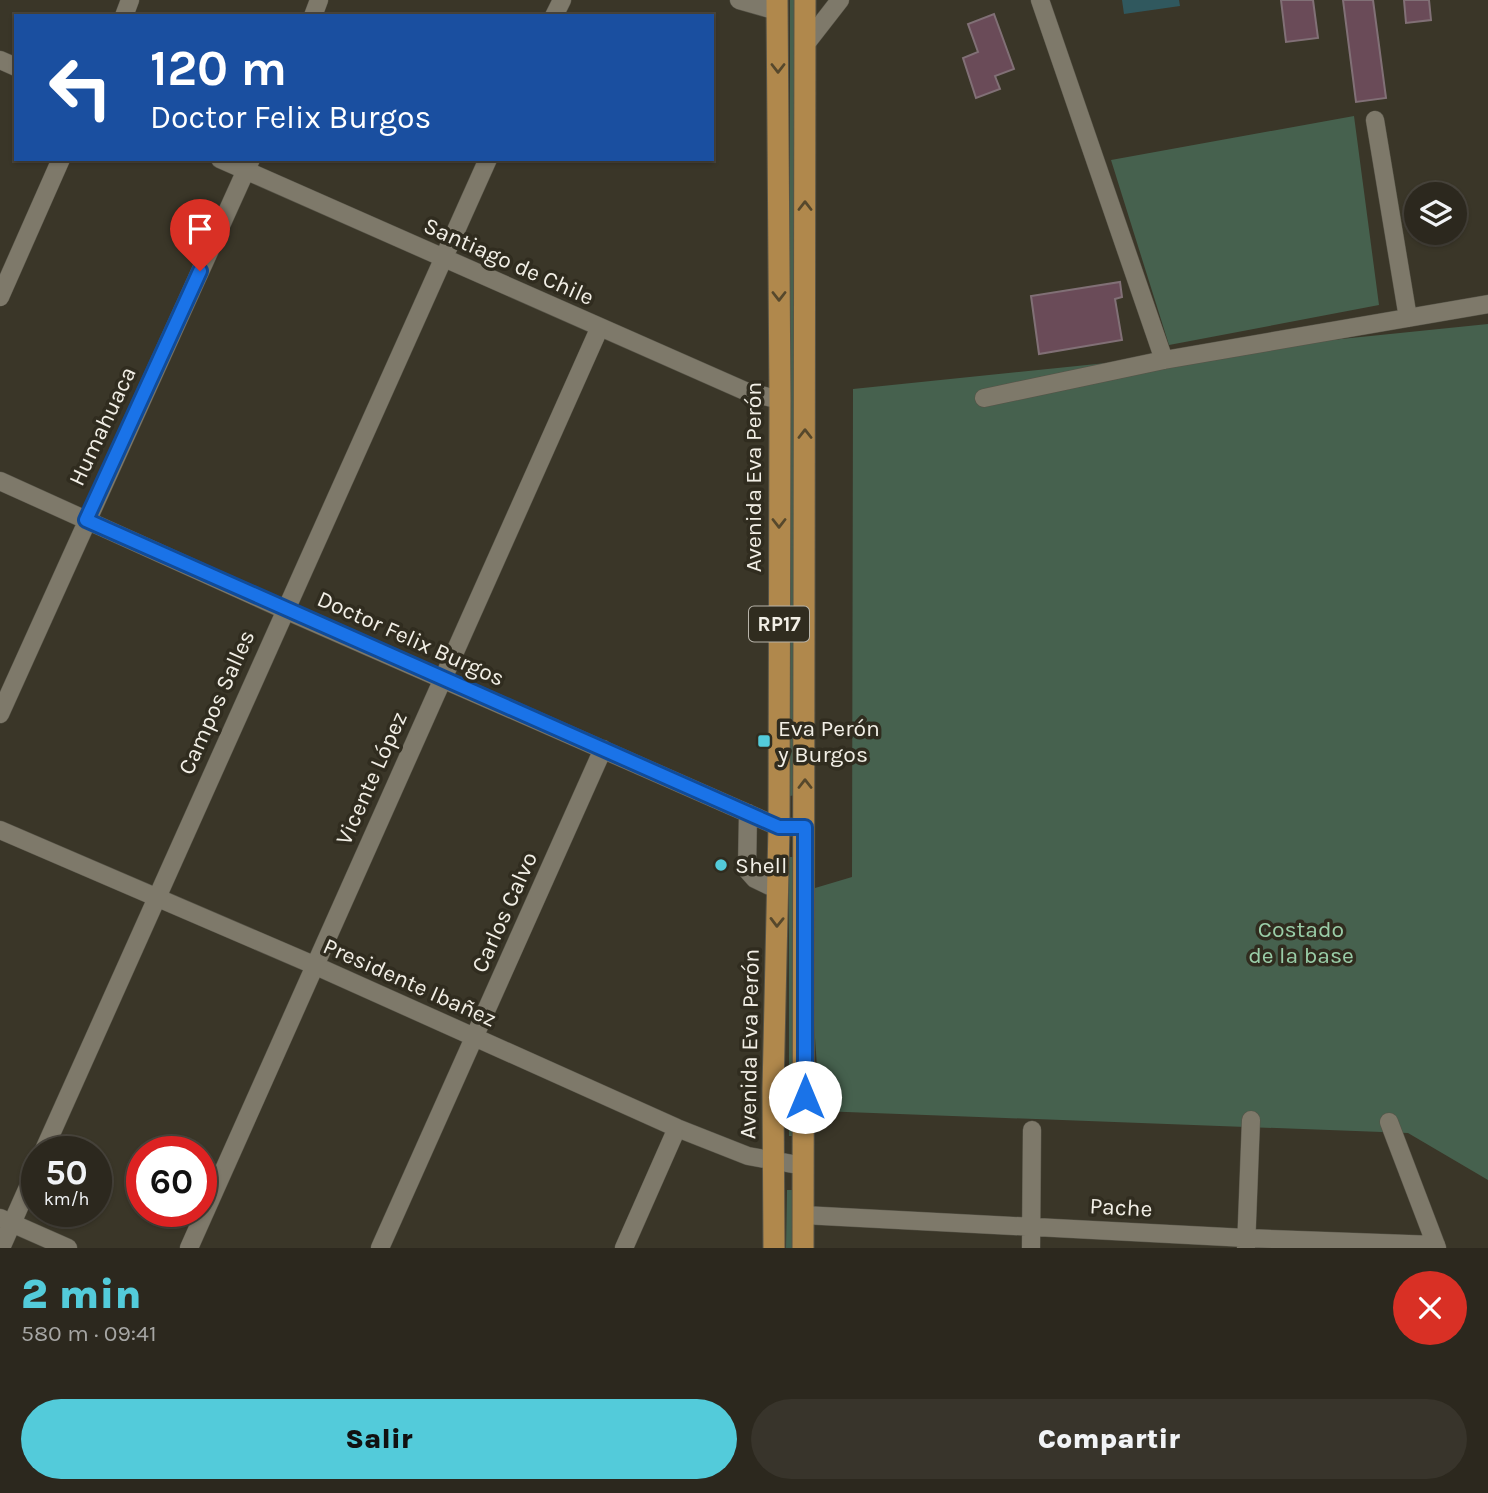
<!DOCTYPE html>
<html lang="es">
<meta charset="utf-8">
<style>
:root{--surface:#2c281e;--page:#38342b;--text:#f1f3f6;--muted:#a6a6a4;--line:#48443c;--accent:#53cbda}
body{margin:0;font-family:Karla,sans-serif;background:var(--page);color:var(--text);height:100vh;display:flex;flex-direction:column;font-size:26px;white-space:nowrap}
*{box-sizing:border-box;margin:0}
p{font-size:23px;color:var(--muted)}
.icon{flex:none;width:38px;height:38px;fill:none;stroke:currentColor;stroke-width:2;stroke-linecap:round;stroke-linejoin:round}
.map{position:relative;height:1248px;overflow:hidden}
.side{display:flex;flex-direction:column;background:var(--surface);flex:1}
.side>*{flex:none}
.top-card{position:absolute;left:14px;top:14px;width:700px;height:147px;border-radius:0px;box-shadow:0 2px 5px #0004,0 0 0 2px var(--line);background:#1a4fa0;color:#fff;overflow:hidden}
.buttons{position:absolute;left:1404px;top:182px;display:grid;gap:14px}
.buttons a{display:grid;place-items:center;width:63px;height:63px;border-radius:50%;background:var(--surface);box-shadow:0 2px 5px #0004,0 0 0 2px var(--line);font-size:35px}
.speed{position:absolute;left:21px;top:1136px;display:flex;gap:14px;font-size:35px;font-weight:700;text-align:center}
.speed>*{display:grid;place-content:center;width:91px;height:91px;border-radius:50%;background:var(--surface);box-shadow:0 2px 5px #0004,0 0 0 2px var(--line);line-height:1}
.speed small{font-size:18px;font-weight:400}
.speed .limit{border:10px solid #d22;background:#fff;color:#111}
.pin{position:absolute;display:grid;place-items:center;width:60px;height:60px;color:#fff;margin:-72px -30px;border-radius:50% 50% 50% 0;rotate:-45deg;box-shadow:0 0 7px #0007}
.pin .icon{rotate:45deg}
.me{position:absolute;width:77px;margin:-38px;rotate:0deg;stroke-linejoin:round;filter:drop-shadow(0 0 5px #0008)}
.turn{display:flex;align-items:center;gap:24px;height:147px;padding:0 21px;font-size:32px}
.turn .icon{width:91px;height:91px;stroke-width:2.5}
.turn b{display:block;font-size:49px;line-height:60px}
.round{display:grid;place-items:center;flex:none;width:74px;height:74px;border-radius:37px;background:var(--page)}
.head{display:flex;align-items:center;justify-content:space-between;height:119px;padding:0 21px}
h1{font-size:42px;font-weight:800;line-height:52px;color:var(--accent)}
.primary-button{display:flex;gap:14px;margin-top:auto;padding:14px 21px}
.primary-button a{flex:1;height:80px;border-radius:42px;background:var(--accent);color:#111;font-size:28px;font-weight:800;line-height:80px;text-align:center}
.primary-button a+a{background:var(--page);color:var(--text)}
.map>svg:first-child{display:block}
.green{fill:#46614e}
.water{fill:#30585e}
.building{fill:#6a4b58;stroke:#817076;stroke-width:2}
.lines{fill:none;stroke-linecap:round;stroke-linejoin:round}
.minor-casing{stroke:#575448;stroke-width:19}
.major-casing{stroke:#575448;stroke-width:23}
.minor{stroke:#7e796a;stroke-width:18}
.major{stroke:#b0884c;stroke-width:21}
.oneway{stroke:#56482c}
.route-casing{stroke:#114b97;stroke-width:18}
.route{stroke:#1a73e8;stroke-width:12}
.poi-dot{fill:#53cbda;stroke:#302c1f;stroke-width:2.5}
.labels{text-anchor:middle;stroke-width:7;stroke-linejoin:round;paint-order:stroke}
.shield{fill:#302c1f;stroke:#b8b4aa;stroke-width:2}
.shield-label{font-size:21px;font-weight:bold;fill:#f2efe6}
.street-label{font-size:23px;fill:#f2efe6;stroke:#302c1f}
.poi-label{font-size:23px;fill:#f2efe6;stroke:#302c1f;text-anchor:start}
.park-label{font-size:23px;fill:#9acea8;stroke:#302c1f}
</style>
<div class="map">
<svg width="1488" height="1248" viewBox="0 0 1488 1248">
<rect width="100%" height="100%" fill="#3a3628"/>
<path class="green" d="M790 0H795V795L790 796Z
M1354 116 1379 305 1169 345 1111 160Z
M1488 324V1180L1408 1133 820 1111 805 891 852 877 853 389Z
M789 857H793L795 1132 793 1136H789Z
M787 1190H794L792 1248H786Z"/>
<path class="water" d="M1122 0H1179L1180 6 1124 14Z"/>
<path class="building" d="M1281 0H1313L1318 38 1286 42Z
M1343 0H1373L1386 98 1356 102Z
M1404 0H1429L1431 20 1406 23Z
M994 14 1014 69 995 76 1000 89 976 98 963 58 978 52 968 24Z
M1120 282 1122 297 1115 299 1122 340 1039 354 1031 296Z"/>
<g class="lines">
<g class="minor-casing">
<path id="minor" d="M739 0 777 11
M1040 0 1164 360
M124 16 130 0
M313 16 319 0
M554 16 562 0
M805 45 840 0
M0 60 16 67
M1375 120 1408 318
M220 159 745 391 780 400
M0 297 61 159
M984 398 1164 360 1488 304
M0 481 285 610 779 827H805
M0 714 251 159
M748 813 747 870 755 879 778 890
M0 830 316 966 677 1128 748 1156 804 1166
M1389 1122 1437 1248
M43 1152 488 159
M803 1215 1246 1238 1436 1245
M0 1218 68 1248
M1 1248 37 1167
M189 1248 599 329
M380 1248 603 749
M624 1248 677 1128
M1031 1248 1032 1130
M1246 1248 1251 1120"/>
</g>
<g class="major-casing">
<path id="major" d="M774 1248 773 1089 779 827 780 400 777 0
M803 1248 805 0"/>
</g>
<use href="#minor" class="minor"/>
<use href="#major" class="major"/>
</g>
<defs><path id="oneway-chevron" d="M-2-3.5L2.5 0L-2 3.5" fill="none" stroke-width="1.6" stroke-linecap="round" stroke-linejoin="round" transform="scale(1.75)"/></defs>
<g class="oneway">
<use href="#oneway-chevron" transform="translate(778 68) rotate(90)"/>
<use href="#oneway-chevron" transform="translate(805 206) rotate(-90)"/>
<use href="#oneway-chevron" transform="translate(779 296) rotate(90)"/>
<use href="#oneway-chevron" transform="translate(805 434) rotate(-90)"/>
<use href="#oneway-chevron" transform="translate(779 523) rotate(90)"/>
<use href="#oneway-chevron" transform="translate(805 784) rotate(-90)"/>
<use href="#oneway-chevron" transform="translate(777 922) rotate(91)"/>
</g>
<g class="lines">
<g class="route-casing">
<path id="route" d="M200 271 86 520 779 827H805V1097"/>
</g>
<use href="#route" class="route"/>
</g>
<g class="poi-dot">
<rect x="757" y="734" width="14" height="14" rx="3.5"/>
<circle cx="721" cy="865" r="7"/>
</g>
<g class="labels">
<rect class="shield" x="749" y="606.5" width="60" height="35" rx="5"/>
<g class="shield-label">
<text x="779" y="631">RP17</text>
</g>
<g class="street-label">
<text transform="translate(509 261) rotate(24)" y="8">Santiago de Chile</text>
<text transform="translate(102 426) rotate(-65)" y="8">Humahuaca</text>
<text transform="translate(753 477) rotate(-90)" y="8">Avenida Eva Perón</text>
<text transform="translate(411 638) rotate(24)" y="8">Doctor Felix Burgos</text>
<text transform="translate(216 702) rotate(-66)" y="8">Campos Salles</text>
<text transform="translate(371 778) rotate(-66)" y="8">Vicente López</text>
<text transform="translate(504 912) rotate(-66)" y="8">Carlos Calvo</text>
<text transform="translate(410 982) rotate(24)" y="8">Presidente Ibañez</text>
<text transform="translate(749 1044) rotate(-89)" y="8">Avenida Eva Perón</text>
<text transform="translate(1121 1207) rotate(3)" y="8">Pache</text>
</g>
<g class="poi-label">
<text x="778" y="736">Eva Perón<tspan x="778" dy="26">y Burgos</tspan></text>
<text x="735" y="873">Shell</text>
</g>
<g class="park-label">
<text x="1301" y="937">Costado<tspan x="1301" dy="26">de la base</tspan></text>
</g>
</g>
</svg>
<div class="buttons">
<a><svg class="icon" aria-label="layers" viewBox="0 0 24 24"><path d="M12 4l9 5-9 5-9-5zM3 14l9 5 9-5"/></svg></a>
</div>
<div class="speed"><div>50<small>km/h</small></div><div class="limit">60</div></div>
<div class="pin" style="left:200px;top:271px;background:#d93025"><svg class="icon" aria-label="arrive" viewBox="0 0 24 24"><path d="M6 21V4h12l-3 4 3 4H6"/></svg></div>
<svg class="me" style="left:805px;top:1097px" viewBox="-20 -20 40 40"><circle r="19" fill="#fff"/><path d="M0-13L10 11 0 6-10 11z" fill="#1a73e8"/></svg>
<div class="top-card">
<div class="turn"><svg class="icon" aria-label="left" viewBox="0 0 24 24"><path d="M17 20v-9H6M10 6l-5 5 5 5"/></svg><div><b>120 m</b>Doctor Felix Burgos</div></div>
</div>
</div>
<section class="side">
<div class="head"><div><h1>2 min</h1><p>580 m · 09:41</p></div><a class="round" style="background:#d93025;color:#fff"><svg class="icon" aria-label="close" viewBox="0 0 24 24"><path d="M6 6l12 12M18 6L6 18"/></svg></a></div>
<div class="primary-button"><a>Salir</a><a>Compartir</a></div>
</section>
